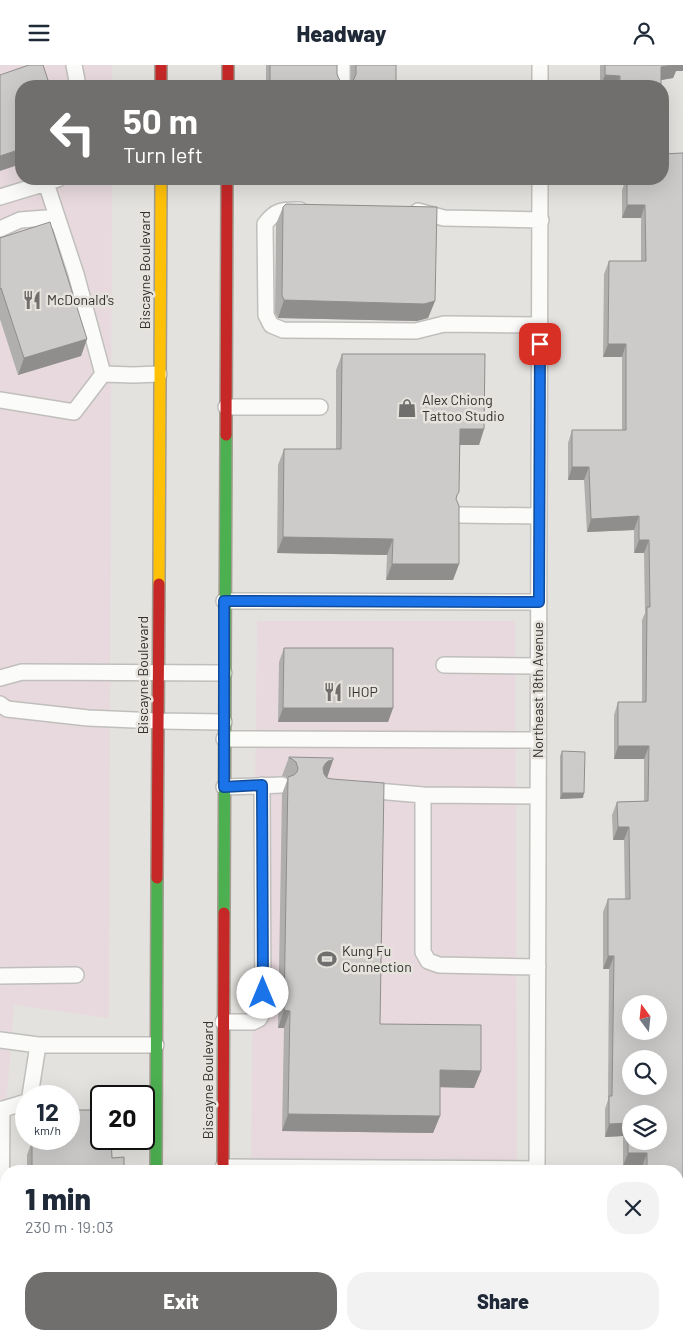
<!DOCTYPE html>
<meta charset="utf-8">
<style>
:root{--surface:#fff;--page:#f2f2f3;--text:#1f2937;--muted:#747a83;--accent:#706f6d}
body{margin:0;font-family:Barlow,sans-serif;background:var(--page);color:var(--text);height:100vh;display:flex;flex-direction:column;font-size:19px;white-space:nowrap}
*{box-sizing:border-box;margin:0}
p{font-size:16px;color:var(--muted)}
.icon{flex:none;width:28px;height:28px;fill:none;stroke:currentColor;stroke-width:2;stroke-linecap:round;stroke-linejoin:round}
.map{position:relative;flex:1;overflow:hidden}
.panel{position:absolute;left:0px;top:1100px;width:684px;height:175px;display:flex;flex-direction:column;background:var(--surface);border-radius:20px 20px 0 0;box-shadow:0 5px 20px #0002}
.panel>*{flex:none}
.banner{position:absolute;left:15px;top:15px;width:654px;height:105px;border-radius:20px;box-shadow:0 5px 20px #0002;background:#706f6d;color:#fff;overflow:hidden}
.needle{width:32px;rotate:345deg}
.tools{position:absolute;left:622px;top:930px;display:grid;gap:10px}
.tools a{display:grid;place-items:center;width:45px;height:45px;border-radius:50%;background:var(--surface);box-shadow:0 5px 20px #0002;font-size:25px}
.speed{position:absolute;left:15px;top:1020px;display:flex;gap:10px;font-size:25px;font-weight:700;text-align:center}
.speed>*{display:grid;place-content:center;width:65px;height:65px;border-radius:50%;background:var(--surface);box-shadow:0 5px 20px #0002;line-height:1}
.speed small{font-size:12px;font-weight:400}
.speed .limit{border:2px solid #111;border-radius:8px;background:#fff;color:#111}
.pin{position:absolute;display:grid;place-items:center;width:42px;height:42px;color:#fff;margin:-21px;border-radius:10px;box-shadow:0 2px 8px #0006}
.me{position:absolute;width:55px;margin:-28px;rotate:0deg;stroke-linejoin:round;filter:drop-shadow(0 0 4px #0008)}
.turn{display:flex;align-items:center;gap:18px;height:105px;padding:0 25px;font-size:22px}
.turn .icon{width:65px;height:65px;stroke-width:2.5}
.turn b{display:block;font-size:35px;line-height:42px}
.round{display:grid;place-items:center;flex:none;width:52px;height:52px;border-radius:20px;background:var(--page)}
.summary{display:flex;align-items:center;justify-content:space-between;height:85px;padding:0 25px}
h1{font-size:30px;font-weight:800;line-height:38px}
.primary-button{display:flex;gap:10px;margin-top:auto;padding:10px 25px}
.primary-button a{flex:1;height:58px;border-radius:20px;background:var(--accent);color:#fff;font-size:20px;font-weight:800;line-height:58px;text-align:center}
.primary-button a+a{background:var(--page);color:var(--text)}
header{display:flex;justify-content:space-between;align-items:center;height:65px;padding:0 25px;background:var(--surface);font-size:22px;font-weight:800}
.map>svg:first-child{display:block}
.commercial{fill:#e7d9de}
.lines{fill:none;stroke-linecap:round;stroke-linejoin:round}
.lane-casing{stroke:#c0bfbc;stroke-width:18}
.fast-casing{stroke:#a29d90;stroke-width:14}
.slow-casing{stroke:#a29d90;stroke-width:14}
.jam-casing{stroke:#a29d90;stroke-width:14}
.lane{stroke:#fbfbfa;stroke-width:15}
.fast{stroke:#4caf50;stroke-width:11}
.slow{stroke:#ffc107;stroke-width:11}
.jam{stroke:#c62828;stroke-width:11}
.wall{fill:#b0afad}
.shaded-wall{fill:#908e8d}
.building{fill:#cdcbc9;stroke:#908e8d;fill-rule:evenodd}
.route-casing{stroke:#114b97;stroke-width:12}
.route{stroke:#1a73e8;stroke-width:9}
.labels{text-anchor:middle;stroke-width:5;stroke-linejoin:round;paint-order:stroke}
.street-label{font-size:14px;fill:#32312f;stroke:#e6e3dd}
.poi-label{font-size:14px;fill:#32312f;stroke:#e6e3dd;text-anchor:start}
</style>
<header><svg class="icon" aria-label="menu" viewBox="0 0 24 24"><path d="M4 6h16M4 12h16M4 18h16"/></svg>Headway<svg class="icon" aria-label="person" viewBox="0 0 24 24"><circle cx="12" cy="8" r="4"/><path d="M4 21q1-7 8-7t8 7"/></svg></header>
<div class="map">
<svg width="683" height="1275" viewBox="0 0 683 1275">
<rect width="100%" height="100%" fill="#e4e2df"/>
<path class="commercial" d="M0 0H112V21H21V114H112L109 953 14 940 0 1120Z
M257 556H515L517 1106H251Z"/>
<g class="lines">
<g class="lane-casing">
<path id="lane" d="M74 0 78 21
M540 0V21
M342 21V0
M58 114 46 118 76 209 103 309
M0 132 46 118
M300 145C283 145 276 144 265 159L266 250 271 260 283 265 416 266 444 259 540 260
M418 146 444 153 541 155
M0 164 20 155 46 153 59 158
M103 309 133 310 159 309
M0 335 74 347 103 309
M226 342H320
M459 450 539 451
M224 536 539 537
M444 600 539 601
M0 613 22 607 224 608
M0 639 7 644 88 653 159 656 224 657
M224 674 538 675
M224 722 282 720
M365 725 423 730
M538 902 439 900 428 896 423 887V730L538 731
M0 911 76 910
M223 957H253L259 954 263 947 262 720
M0 975 38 980H156
M30 1031 38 980
M2 1044 1 1169 6 1186
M0 1045 26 1037
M223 1102 537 1104
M537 1106 540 114
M0 1250 6 1248
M448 1269 478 1272 535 1273"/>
</g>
<g class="fast-casing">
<path id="fast" d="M224 848 226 370
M156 1106 157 813"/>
</g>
<g class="slow-casing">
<path id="slow" d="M159 519 161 114
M158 1269V1275"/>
</g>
<g class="jam-casing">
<path id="jam" d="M161 0V21
M228 0V21
M226 370 227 114
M157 813 159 519
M223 1106 224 848
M222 1269V1275"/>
</g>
<use href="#lane" class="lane"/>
<use href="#fast" class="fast"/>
<use href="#slow" class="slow"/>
<use href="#jam" class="jam"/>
</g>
<path class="wall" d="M266 0H337V9L339 14 342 17 347 18 351 16V0H396V21H266Z
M600 0H683L676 6 673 13 661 15V21H600Z
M626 114H662L683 1275H637V1269H678V1106H642V1102L623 1101V1071L605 1072V1044L608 1035 609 904H603V847L608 834H625L624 775H613L612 750 617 737 644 736V694H614V650L618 637H642V555L645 548 644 488H634V465L587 467 584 415H568V378L572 365H622V292H603L604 209 609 196H641V153H622V125Z
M283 142 435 236 428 253 417 256 278 253 275 248 276 159Z
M0 173 87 274 81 291 18 310 0 254Z
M342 289 484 364 479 380H460L456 436 459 499 453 515H386L387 490 277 488 278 400 284 384H336V305Z
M284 583 393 643 388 657H278L279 597Z
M562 686 583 733 560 734V691Z
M289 692 333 695 327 712 380 959 481 1006 474 1023 440 1022V1051L433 1068 282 1066 284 963H278L282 729 288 713 286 712 282 711Z
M39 1074H69L112 1093 124 1106H27V1090L32 1076H39Z"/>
<path class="shaded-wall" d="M672 0H683V6H676L673 13 656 16 661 2Z
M605 10 620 11 617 21H601Z
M21 84V99L0 106V91Z
M627 140H645L641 153H622Z
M284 235 435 236 428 253 417 256 278 253Z
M87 274 81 291 18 310 24 293Z
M608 279H626L622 292H603Z
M460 364H484L479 380H454Z
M572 402H589L584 415H568Z
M639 451 634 465 587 467 591 454Z
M283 472 393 474 387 490 277 488Z
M639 475H649L644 488H634Z
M392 499H459L453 515H386Z
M283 643H393L388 657H278Z
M618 681H649L644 694H614Z
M333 695 327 713 319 716 325 699 328 696Z
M562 728H584L583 733 560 734Z
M618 762H629L624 775H613Z
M608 891H614L609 904H603Z
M284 945 290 946 284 963H278Z
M440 1005 481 1006 474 1023 434 1022Z
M288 1049 440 1051 433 1068 282 1066Z
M628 1058 623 1071 605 1072 609 1059Z
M628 1088H647L642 1102 623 1101Z"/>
<path class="building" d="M29 0H43L50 21H21V84L0 91V10Z
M270 0H337V9L339 14 342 17 347 18 351 17 354 14 356 9V0H396V21H270Z
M605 0H672L661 2V21H620V11L605 10Z
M683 88V1275H641V1269H678V1106H647V1088H628V1058L609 1059V1031H612L614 891H608V834H630L629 762H618L617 737 648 736 649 681H618V637H646L647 542H650L649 475H639V451L591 454 589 402H572V365H626V279H608L609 196H646L645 140H627V114H662V89ZM631 939H659V966H631ZM631 994H659V1021H631ZM631 1049H659V1076H631Z
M286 139 437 142 435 236 424 239 284 235 282 230 283 142Z
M50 157 87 274 24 293 1 223 0 224V173Z
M342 289H485L484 364H460L459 427 457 430 456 434 459 441V499H392L393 474 283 472 284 384H341Z
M284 583H393V643H283Z
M562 686 585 687 584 728H562Z
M289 692 333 693V695L328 696 325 699 323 703 324 709 327 713 332 714 384 718 380 959 481 960V1006L440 1005V1051L288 1049 290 946 284 945 288 712 294 710 297 707 298 703 296 697 292 694 289 693Z
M69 1045H101V1074H111L112 1093 124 1092V1106H32V1076H44V1074H69Z"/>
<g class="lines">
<g class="route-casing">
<path id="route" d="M263 928 262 720 224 722V536L539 537 540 279"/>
</g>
<use href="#route" class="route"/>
</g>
<defs>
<g id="restaurant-bare" transform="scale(1.5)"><path d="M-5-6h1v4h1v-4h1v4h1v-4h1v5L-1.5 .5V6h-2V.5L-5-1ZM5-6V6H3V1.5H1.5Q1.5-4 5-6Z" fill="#706f6d" stroke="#e6e3dd" stroke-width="2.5" paint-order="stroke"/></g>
<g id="shop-bare" transform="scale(1.5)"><path d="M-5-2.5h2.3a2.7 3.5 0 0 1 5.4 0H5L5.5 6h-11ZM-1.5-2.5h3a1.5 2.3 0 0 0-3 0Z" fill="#706f6d" stroke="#e6e3dd" stroke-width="2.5" paint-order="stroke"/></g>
<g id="stadium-bare" transform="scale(1.5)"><path d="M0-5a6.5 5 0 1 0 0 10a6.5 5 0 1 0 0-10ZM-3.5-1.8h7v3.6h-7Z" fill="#706f6d" stroke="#e6e3dd" stroke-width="2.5" paint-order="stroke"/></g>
</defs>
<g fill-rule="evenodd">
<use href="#restaurant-bare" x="32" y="235"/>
<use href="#shop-bare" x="407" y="343"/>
<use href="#restaurant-bare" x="333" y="627"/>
<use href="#stadium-bare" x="327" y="894"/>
</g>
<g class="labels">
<g class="street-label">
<text transform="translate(145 205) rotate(-90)" y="5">Biscayne Boulevard</text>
<text transform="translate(143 610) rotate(-90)" y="5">Biscayne Boulevard</text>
<text transform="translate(538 625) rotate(-90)" y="5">Northeast 18th Avenue</text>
<text transform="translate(208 1015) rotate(-90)" y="5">Biscayne Boulevard</text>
</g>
<g class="poi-label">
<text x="47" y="240">McDonald's</text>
<text x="422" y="340">Alex Chiong<tspan x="422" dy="16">Tattoo Studio</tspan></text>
<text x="348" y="632">IHOP</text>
<text x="342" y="891">Kung Fu<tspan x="342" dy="16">Connection</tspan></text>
</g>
</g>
</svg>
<div class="tools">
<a><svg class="needle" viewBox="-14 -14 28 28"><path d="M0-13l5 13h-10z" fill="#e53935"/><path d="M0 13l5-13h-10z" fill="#747a83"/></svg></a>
<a><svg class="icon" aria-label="search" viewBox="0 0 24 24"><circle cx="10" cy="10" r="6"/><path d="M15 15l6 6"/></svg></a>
<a><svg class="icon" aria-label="layers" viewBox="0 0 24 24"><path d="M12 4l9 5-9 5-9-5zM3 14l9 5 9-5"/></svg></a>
</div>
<div class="speed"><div>12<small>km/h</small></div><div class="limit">20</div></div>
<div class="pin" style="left:540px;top:279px;background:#d93025"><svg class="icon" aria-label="arrive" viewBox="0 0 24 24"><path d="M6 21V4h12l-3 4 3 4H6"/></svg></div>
<svg class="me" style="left:263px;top:928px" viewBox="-20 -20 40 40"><circle r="19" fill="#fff"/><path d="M0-13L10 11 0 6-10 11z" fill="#1a73e8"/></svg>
<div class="banner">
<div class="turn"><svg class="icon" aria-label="left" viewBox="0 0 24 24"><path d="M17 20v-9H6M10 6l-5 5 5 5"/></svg><div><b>50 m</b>Turn left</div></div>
</div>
<section class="panel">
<div class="summary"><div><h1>1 min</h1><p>230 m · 19:03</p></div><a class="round"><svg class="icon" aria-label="close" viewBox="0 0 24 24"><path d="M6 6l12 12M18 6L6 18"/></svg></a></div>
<div class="primary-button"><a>Exit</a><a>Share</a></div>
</section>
</div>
